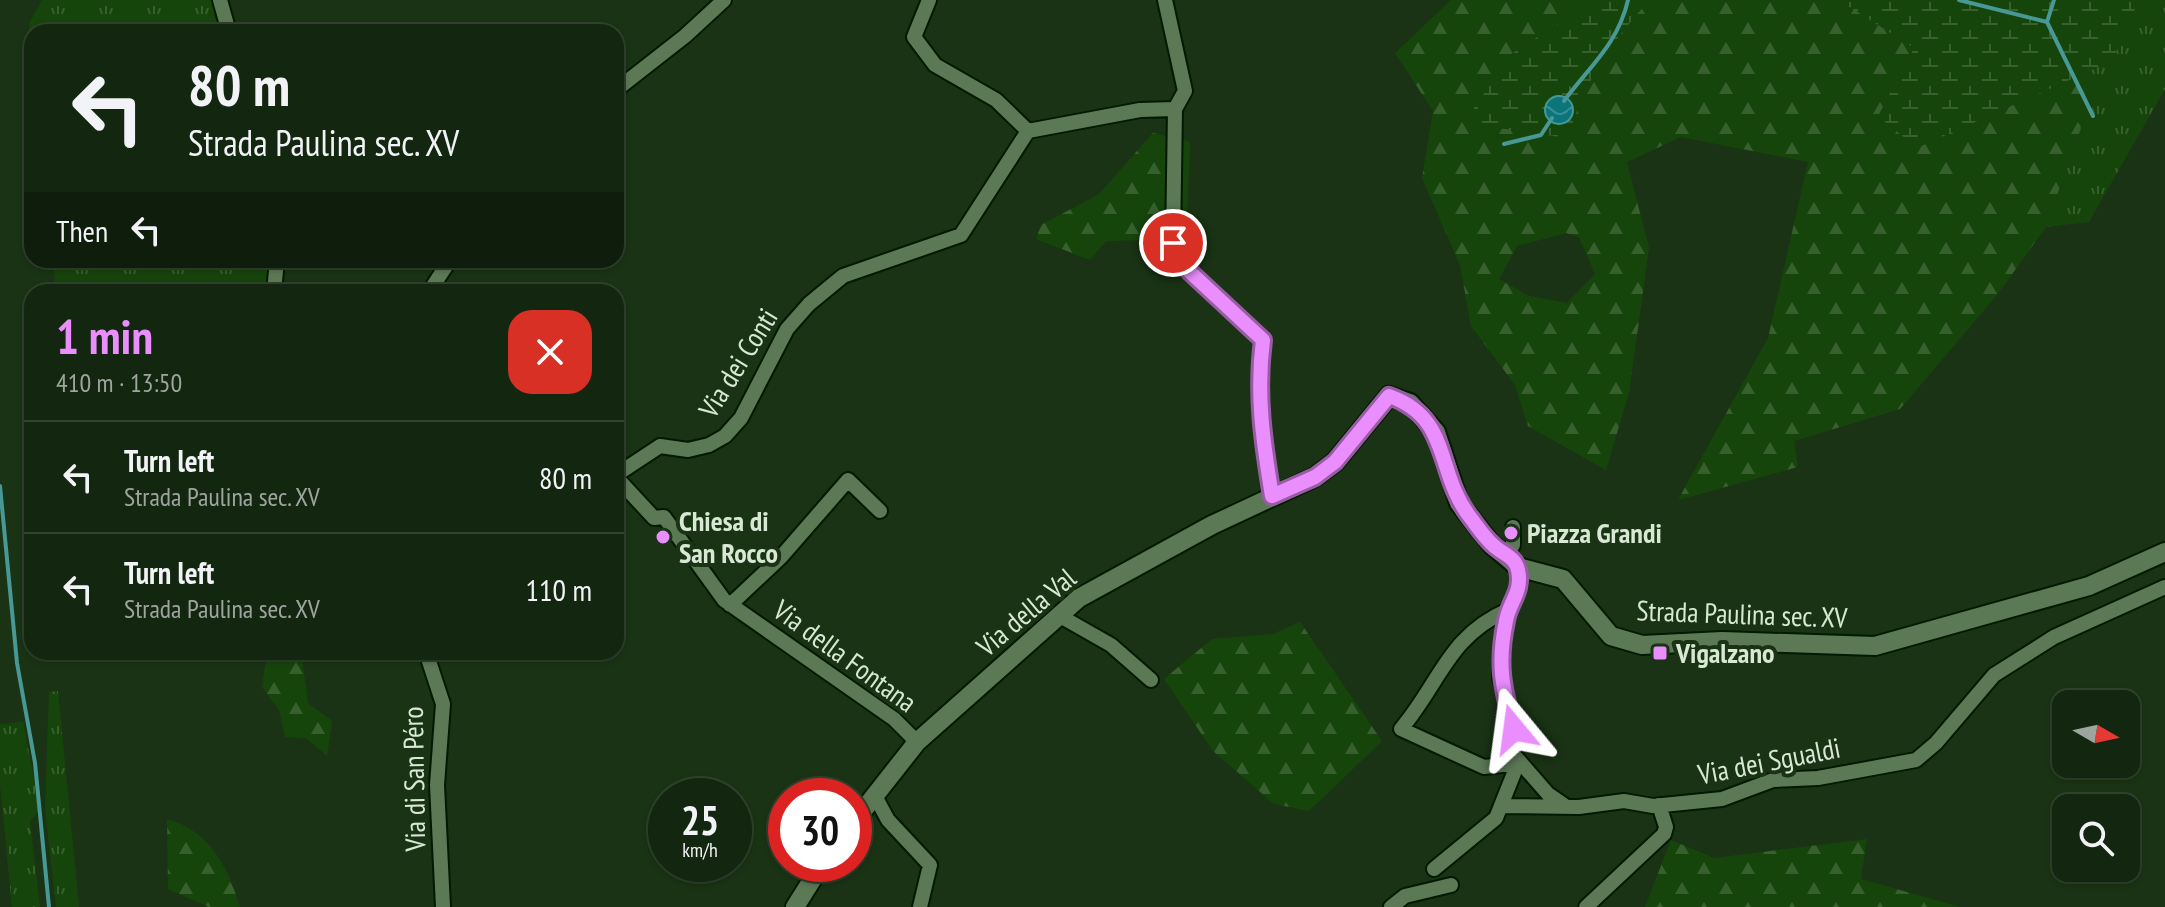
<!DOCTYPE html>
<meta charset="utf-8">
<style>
:root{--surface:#13260f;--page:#1c2e18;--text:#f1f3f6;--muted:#9da59e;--line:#32432f;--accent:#ea8dfd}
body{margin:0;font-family:"PT Sans Narrow",sans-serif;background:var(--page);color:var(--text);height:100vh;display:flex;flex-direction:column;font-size:30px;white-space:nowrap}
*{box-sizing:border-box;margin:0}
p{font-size:26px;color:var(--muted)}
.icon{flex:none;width:44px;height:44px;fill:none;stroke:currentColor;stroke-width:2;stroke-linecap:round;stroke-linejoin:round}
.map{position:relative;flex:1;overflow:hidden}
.side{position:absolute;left:24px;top:284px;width:600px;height:376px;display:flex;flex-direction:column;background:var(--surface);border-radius:24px;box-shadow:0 2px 6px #0004,0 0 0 2px var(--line)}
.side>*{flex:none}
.top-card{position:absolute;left:24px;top:24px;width:600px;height:244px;border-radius:24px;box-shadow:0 2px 6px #0004,0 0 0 2px var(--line);background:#13260f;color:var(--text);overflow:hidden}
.needle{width:52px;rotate:99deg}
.fabs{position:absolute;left:2052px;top:690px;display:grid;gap:16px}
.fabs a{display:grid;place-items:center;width:88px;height:88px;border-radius:16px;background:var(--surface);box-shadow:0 2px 6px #0004,0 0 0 2px var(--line);font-size:40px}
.speed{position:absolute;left:648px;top:778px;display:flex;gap:16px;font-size:40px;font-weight:700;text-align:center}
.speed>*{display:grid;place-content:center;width:104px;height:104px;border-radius:50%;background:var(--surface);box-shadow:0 2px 6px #0004,0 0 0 2px var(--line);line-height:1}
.speed small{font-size:20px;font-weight:400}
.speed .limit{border:12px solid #d22;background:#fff;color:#111}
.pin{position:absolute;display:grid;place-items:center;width:68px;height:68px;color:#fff;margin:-34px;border:4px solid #fff;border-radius:50%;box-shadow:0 2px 8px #0007}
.me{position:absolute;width:88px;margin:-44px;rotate:344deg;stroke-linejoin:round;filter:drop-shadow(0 0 6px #0008)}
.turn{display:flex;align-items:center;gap:28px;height:168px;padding:0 32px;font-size:36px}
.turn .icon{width:104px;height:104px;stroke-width:2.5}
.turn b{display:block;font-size:56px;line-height:68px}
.then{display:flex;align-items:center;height:76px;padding:0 32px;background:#0003;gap:16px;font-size:30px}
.round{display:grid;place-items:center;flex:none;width:84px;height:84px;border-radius:24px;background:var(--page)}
.overview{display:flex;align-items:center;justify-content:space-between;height:136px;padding:0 32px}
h1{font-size:48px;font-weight:700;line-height:60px;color:var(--accent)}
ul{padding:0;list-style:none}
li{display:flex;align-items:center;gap:24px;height:112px;padding:0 32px;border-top:2px solid var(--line)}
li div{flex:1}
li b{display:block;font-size:30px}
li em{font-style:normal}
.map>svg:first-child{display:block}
.grass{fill:url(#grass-tufts)}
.forest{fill:url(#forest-firs);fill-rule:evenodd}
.wetland{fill:url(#wetland-marsh)}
.water{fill:url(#water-waves);stroke:#489896;stroke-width:2}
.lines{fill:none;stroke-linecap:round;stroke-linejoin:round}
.stream{stroke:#489896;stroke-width:4}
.minor-casing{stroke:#021a00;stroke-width:18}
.tertiary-casing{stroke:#021a00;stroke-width:22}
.minor{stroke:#5c7956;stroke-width:14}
.tertiary{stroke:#5c7956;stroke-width:18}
.route-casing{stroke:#985ca4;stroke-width:20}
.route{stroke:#ea8dfd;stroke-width:14}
.poi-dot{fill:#ea8dfd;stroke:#193314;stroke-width:3}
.labels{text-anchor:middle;stroke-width:8;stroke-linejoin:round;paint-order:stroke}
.street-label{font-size:28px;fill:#d8e8d5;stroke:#193314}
.poi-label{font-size:28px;font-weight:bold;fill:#d8e8d5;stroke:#193314;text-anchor:start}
</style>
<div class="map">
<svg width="2165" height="907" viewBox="0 0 2165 907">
<defs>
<pattern id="grass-tufts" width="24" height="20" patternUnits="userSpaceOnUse" patternTransform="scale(2)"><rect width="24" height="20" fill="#16450c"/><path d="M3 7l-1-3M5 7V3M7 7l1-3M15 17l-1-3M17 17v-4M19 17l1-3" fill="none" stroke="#37602e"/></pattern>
<pattern id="forest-firs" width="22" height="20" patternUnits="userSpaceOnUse" patternTransform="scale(2)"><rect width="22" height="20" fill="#16450c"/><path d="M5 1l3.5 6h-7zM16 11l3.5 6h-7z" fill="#37602e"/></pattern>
<pattern id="wetland-marsh" width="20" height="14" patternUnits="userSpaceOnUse" patternTransform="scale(2)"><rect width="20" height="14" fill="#16450c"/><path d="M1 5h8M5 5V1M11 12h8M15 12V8" fill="none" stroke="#37602e"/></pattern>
<pattern id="water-waves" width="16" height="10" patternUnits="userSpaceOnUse" patternTransform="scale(2)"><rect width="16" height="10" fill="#0b757b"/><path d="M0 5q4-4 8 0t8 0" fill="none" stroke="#398f93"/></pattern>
</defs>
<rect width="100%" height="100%" fill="#193314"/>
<path class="grass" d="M42 0H215L226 32H32V51L29 24Z
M1944 0H2165V89L2089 222 2046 227 2094 89Z
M53 260H274L271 292H56Z
M58 691 79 907H56L45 809 49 692Z
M23 722 40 809 30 822 40 907H12L0 784V724Z"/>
<path class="forest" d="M1451 0H1944L1963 7 2094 89 2046 227 1997 295 1900 409 1794 441 1798 467 1678 500 1768 338 1808 162 1681 137 1627 162 1649 248 1629 393 1606 470 1528 426 1515 385 1471 326 1460 265 1422 178 1433 111 1395 53ZM1566 233 1579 237 1595 274 1567 303 1529 296 1499 279 1517 246Z
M1153 133 1190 142 1186 239 1106 241 1090 260 1036 239 1041 225 1099 194Z
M1300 622 1382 741 1309 811 1274 804 1213 751 1164 679 1212 639 1273 634Z
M267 652H301L308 703 332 721 327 756 306 738 285 737 279 710 262 687Z
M167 819C210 831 228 867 240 907H209L168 889Z
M1867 839 1861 879 1960 907H1645L1671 840 1714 858Z"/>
<path class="wetland" d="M1596 0H1650C1610 43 1584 82 1568 138L1464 123 1511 54Z
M1839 0H2139L2112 61 1917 148 1878 116 1914 48Z"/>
<path class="water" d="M1545 110a14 14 0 1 1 28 0a14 14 0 1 1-28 0Z"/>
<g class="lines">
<path class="stream" d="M1959 0 2047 22
M2054 0 2047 22 2093 116
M1564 101C1589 67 1618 44 1628 0
M1504 144 1541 135 1552 118
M0 486 17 663 35 763 49 907"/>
<g class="minor-casing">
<path id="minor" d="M220 0 229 32
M929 0 914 37 935 65 996 100 1028 131
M1165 0 1185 91 1175 109 1173 243 1190 272 1263 340C1255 394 1263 442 1272 496
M616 90 685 36 724 0
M1028 131 1140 110 1175 109
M274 292 277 260
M429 292 450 260
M616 475 660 446 688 450 709 445 725 436 741 418 787 329 809 304 843 276 961 235 1028 131
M616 477 654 518 664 517 724 600 894 719 917 742
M1507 555 1513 545V527
M730 605 781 557 848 480 880 511
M1508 610C1448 636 1440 683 1401 729L1484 767 1512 764
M1060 616 1111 645 1151 680
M426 652 443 704 437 785 443 907
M1514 755 1548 794 1564 805
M875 796 888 820 930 865 920 907
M1501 806 1579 807 1624 801 1653 806 1722 799 1773 780 1818 778 1916 760 1936 743 1994 675 2054 637 2165 587
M1434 869 1496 818 1514 773V729L1500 678 1505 625 1520 584 1518 567
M1391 907 1405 896 1451 885
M1586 907 1664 834 1666 827 1659 805"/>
</g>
<g class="tertiary-casing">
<path id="tertiary" d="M854 822 917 742 1079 598 1212 525 1315 477 1335 462 1389 396 1410 403 1436 432 1459 503 1492 545 1518 567 1563 579 1611 636 1642 645 1722 641 1875 646 2089 586 2165 552
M795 907 822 864"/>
</g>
<use href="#minor" class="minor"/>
<use href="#tertiary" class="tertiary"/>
</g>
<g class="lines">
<g class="route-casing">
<path id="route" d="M1173 243 1190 272 1263 340C1256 394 1263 442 1272 496L1315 477 1335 462 1389 396C1452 418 1435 472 1470 517 1477 526 1484 537 1493 545 1502 554 1515 556 1518 570 1523 592 1509 602 1506 621 1497 663 1502 688 1514 729"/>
</g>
<use href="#route" class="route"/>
</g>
<g class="poi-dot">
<circle cx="1511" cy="533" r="8"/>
<circle cx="663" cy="537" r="8"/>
<rect x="1652" y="645" width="16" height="16" rx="4"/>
</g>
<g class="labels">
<g class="street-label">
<text transform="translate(738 363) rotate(-58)" y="10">Via dei Conti</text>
<text transform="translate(1026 612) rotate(-40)" y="10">Via della Val</text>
<text transform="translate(1742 614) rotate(2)" y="10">Strada Paulina sec. XV</text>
<text transform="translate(845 656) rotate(36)" y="10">Via della Fontana</text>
<text transform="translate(1769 761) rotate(-11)" y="10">Via dei Sgualdi</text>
<text transform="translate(414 779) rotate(-91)" y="10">Via di San Péro</text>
</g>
<g class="poi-label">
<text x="679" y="531">Chiesa di<tspan x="679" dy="32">San Rocco</tspan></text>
<text x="1527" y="543">Piazza Grandi</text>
<text x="1676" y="663">Vigalzano</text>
</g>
</g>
</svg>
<div class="fabs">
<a><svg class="needle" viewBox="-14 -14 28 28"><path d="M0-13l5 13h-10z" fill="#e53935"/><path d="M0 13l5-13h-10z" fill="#9da59e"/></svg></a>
<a><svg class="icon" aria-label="search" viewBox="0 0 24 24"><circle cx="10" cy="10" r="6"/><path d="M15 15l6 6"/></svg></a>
</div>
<div class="speed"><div>25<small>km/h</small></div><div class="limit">30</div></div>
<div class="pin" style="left:1173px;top:243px;background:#d93025"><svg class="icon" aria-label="arrive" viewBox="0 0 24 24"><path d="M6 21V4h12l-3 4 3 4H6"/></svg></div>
<svg class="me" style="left:1514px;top:729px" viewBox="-20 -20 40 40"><path d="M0-17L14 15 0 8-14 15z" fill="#ea8dfd" stroke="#fff" stroke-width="4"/></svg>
<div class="top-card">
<div class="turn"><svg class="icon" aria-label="left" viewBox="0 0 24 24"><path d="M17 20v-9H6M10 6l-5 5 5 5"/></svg><div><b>80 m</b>Strada Paulina sec. XV</div></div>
<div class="then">Then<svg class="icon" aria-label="left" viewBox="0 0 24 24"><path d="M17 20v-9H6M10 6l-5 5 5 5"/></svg></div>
</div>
<section class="side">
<div class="overview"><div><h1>1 min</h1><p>410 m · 13:50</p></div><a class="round" style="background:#d93025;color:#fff"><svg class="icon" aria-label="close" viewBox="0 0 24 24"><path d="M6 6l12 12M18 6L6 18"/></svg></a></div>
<ul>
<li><svg class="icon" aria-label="left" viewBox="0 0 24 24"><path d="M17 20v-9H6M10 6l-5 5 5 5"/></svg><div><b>Turn left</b><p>Strada Paulina sec. XV</p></div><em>80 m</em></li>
<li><svg class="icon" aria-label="left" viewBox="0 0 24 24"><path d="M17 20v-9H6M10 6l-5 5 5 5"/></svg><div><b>Turn left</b><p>Strada Paulina sec. XV</p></div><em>110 m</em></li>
</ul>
</section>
</div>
